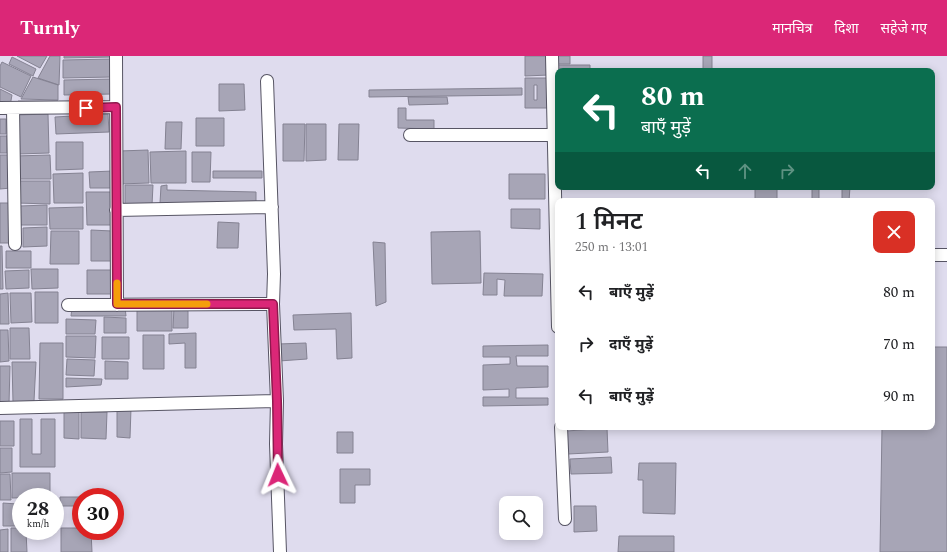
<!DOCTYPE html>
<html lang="hi">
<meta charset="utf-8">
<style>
:root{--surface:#fff;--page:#f6f6f6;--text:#202124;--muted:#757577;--accent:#db2777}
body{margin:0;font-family:Spectral,"Noto Sans Devanagari",serif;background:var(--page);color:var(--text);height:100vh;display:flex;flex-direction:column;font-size:15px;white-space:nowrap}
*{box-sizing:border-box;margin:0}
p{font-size:13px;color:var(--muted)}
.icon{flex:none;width:22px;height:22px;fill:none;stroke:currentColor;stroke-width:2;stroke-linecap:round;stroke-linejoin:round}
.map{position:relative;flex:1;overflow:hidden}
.details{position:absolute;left:555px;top:142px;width:380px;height:232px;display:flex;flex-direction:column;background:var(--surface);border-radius:8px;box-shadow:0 2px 10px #0003}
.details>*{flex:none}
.guide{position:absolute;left:555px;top:12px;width:380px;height:122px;border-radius:8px;box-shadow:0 2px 10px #0003;background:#0b6e4f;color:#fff;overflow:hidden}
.buttons{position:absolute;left:499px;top:440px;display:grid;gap:8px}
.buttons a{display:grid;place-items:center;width:44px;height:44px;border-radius:8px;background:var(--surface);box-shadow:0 2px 10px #0003;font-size:20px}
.speed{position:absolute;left:12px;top:432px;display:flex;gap:8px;font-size:20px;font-weight:700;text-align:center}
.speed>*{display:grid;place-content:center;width:52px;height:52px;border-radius:50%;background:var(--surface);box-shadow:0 2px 10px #0003;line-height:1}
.speed small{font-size:10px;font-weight:400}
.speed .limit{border:6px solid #d22;background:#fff;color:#111}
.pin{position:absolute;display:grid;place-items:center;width:34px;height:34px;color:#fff;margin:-17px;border-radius:8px;box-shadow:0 2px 6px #0006}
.me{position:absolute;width:44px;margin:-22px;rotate:358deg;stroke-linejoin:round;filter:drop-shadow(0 0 3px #0008)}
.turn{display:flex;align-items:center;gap:14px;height:84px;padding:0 20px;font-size:18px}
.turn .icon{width:52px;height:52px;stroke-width:2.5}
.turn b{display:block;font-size:28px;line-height:34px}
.lanes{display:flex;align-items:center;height:38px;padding:0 20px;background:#0003;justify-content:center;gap:20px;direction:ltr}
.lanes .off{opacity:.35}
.round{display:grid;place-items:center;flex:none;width:42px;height:42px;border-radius:8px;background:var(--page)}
.overview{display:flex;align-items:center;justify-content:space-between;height:68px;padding:0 20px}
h1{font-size:24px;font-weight:600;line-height:30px}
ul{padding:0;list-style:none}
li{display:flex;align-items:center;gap:12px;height:52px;padding:0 20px}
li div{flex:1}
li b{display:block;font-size:15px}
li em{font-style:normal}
header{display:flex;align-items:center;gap:24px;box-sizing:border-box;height:56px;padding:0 20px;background:var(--accent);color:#fff}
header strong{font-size:19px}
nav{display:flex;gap:22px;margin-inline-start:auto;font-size:14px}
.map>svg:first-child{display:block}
.building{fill:#a7a5b6;stroke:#848292;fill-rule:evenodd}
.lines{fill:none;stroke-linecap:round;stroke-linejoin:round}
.street-casing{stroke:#575564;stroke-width:14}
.street{stroke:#fff;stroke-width:12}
.route-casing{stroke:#8e194d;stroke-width:10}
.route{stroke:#db2777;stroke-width:7}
.slow{stroke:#f59e0b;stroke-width:7}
</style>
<header>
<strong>Turnly</strong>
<nav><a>मानचित्र</a><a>दिशा</a><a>सहेजे गए</a></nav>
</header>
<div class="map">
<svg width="947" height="496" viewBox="0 0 947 496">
<rect width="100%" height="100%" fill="#dfdcee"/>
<path class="building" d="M17 0H47L40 12Z
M50 0H60L59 29 38 22Z
M64 0H114V1L64 2Z
M525 0H549V19L525 20Z
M556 0H570V8H556Z
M703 0H712V15H703Z
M12 1 36 13 33 20 9 8Z
M112 3V21L63 22V4Z
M2 6 31 20 21 41 0 31V10Z
M558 9H590V15H558Z
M33 21 58 29V44L21 43Z
M525 22H550V52H525ZM534 29H537V44H534Z
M112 23V38L64 39V24Z
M219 28H244L245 54 219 55Z
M522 32V39L369 41V34Z
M0 33 12 39 10 50 0 49Z
M408 41H447L448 48 409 49Z
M18 45H58L56 49 19 50Z
M398 52H406V64H434V73L398 72Z
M48 58 49 97 18 98 17 59Z
M108 58 109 76 56 78 55 61Z
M196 62H224V90H196Z
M0 63H6V78H0Z
M166 66H182L181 93H165Z
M283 68H305L304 105H283Z
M306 68H326V104L306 105Z
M339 68H359L358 104H338Z
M0 80H7V97H0Z
M56 86H83V113L56 114Z
M148 94 149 127 119 128V95Z
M186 95V127H151L150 96Z
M192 96H211L210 126H192Z
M0 99H10L11 132 0 133Z
M50 99 51 123H16L15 100Z
M113 115 114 132H90L89 116Z
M213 115H262V122H213Z
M83 117V147H54L53 118Z
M509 118H545V143H509Z
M17 125H50V148L17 147Z
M125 129H153L152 149H125Z
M167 129V134L256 136V148L160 147 161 130Z
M755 131H777V144H755Z
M812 131H819V145H812Z
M842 131H850L849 145H842Z
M86 136H112L113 169H87Z
M0 147H9L10 187H0Z
M47 149V169H20V150Z
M83 151V173H50L49 152Z
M511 153H540V173L511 172Z
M218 166 239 167 238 192H217Z
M47 171V190L23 191V172Z
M91 174 112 175 115 205H91Z
M51 175H79V208H50Z
M480 175 481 227 432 228 431 176Z
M373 186 385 187 386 246 376 250Z
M0 190H2L3 233H0Z
M6 195H31V212H6Z
M31 213H58V232L32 233Z
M29 214V232L6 233 5 215Z
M87 214H114V238H87Z
M484 217 543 218 542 240H504L505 224 497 223V239H483Z
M35 236H58V267H35Z
M8 237 9 268H0V238Z
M10 237H31L32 266 11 267Z
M72 251H125L126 260H71Z
M174 251H188V272H173Z
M137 253H172V275H137Z
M351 257 352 302 337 303 336 273 294 274 293 259Z
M104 261 126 262V277H104Z
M66 263 96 264 95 278H66Z
M10 272H29L30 303H10Z
M0 274H8L9 305 0 306Z
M196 277V312H185V287L169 288V278Z
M143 279H164V313H143Z
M66 280H96L95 302 66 301Z
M102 281H129V303H102Z
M40 287H63V343H39Z
M306 287 307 303 279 305 278 288Z
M548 289V300H516L517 310H548V331L516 332V342H548V349L483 350V341H509V333L483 334V309L510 308V301H483V290Z
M932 291H947V496H880L882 371H932Z
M67 303 95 304 94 320 66 319Z
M105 305 128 306V323H105Z
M12 306H36L34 345 13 346Z
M0 310H10L9 348H0Z
M66 322 102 323 101 329 66 331Z
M117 352H131L130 382 117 381Z
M64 356H79V383L64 382Z
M81 356H107L106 383 81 382Z
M20 363H32V398H41V363H55V411H20Z
M0 365H14V390H0Z
M607 372 608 396 568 398 567 375Z
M337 376H353V397H337Z
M0 392H12V416L0 417Z
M611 401 612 417 571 418 570 403Z
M639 407H676L675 458 643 457V424H638Z
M340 413H370V429H355V447H340Z
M12 417H50V441L12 442Z
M0 418H10L11 444H0Z
M60 441H87H81V450H60Z
M55 443 56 468H55Z
M18 445H21V469H18Z
M3 447 17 448 16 470H3Z
M574 450H596L597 475 574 476Z
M11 472H21V475H26L27 496H11Z
M61 472H81V475H91L92 496H61Z
M8 473V496H0V474Z
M619 480H674V496H618Z"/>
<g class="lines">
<g class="street-casing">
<path id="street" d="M116 0 117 249
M552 0 558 271
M267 25 274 218 273 248 277 345 276 388 280 496
M0 52 116 51
M13 52 15 188
M410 79H553
M116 154 272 151
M932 199H947
M68 249 273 248
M0 352 277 345
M561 371 565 463"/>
</g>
<use href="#street" class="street"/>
</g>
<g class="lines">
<g class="route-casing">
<path id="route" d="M86 52 116 51 117 248H273L277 345 278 419"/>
</g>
<use href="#route" class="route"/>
<path class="slow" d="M117 227V248H207"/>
</g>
</svg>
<div class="buttons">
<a><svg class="icon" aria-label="search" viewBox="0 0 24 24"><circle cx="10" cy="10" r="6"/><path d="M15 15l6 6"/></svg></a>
</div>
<div class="speed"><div>28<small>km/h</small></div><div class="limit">30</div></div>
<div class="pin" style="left:86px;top:52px;background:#d93025"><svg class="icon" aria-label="arrive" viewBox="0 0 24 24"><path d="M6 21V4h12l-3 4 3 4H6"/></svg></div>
<svg class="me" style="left:278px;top:419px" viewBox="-20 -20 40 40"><path d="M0-17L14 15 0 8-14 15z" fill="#db2777" stroke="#fff" stroke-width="4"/></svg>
<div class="guide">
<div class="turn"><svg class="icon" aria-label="left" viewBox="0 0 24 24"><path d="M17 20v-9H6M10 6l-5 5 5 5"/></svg><div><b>80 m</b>बाएँ मुड़ें</div></div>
<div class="lanes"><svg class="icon" aria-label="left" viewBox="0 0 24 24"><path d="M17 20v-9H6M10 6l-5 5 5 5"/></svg><svg class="icon off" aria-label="ahead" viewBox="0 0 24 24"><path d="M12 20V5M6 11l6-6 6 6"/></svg><svg class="icon off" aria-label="right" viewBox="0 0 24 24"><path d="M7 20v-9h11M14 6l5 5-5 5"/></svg></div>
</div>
<section class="details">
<div class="overview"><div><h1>1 मिनट</h1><p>250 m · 13:01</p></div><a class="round" style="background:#d93025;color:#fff"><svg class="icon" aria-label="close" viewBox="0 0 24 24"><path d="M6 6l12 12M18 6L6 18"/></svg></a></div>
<ul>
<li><svg class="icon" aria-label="left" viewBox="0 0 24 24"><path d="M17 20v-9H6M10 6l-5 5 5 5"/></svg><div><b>बाएँ मुड़ें</b></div><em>80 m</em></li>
<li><svg class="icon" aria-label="right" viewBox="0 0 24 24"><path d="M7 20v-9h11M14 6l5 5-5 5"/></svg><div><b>दाएँ मुड़ें</b></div><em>70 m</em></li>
<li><svg class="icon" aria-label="left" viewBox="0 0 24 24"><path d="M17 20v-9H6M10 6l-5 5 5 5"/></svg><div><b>बाएँ मुड़ें</b></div><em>90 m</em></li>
</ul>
</section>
</div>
